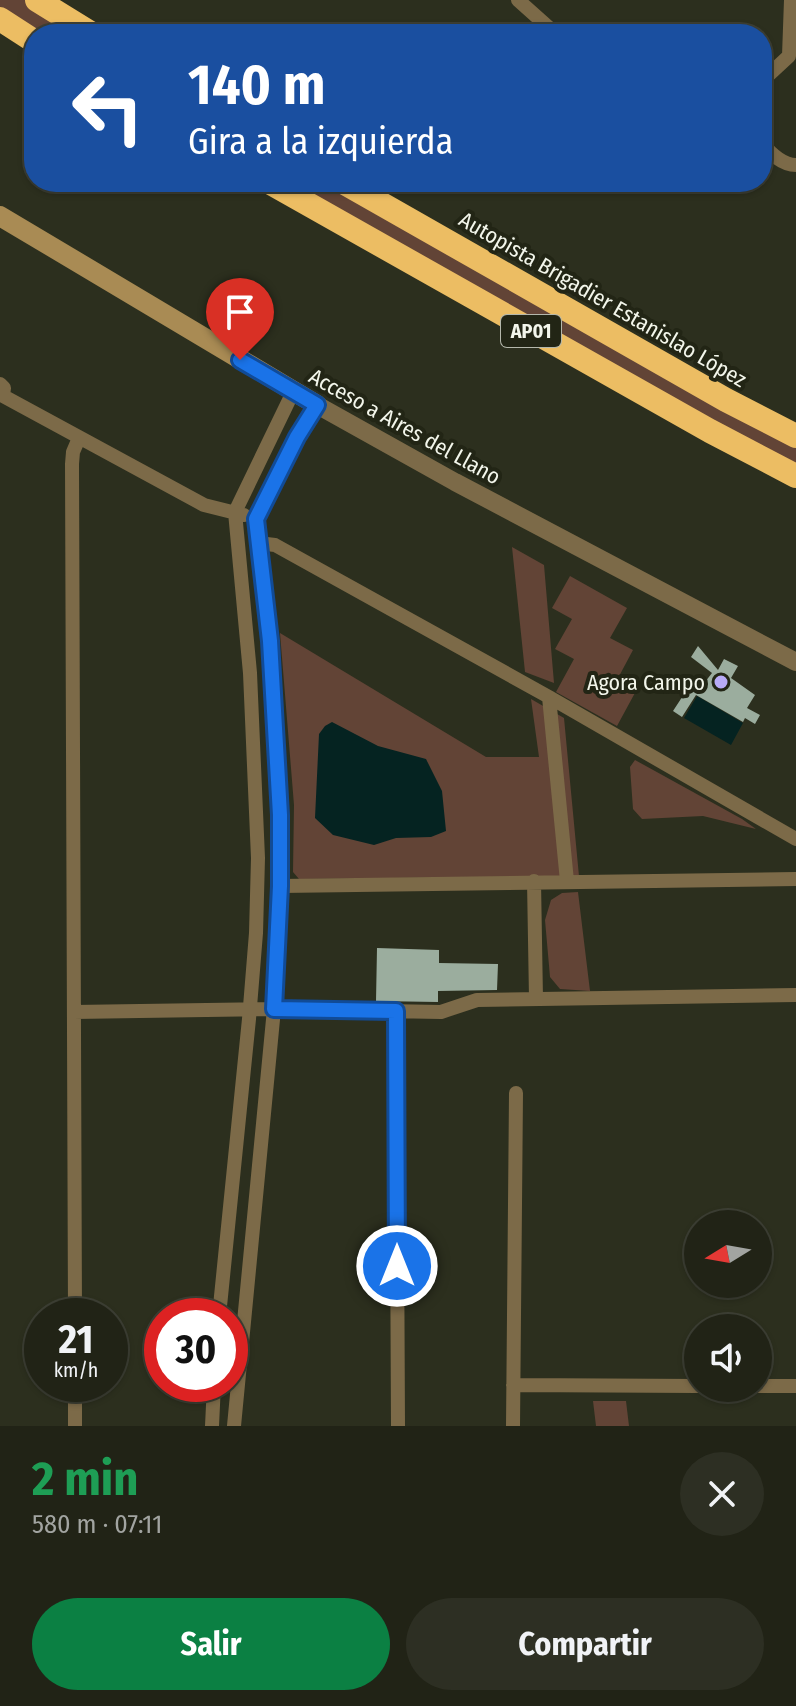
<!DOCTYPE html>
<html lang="es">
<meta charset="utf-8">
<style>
:root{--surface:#212316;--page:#2d2f23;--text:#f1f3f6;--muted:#a2a4a1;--line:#3e4035;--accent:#0b8043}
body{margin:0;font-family:"Fira Sans Condensed",sans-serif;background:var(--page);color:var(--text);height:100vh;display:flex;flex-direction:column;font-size:30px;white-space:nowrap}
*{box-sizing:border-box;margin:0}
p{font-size:26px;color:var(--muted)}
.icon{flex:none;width:44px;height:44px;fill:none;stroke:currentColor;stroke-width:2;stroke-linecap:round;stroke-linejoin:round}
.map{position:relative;height:1426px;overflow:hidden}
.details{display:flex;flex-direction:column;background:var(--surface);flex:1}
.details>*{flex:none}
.top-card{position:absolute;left:24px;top:24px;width:748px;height:168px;border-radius:32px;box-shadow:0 2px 6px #0004,0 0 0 2px var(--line);background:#1a4fa0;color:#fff;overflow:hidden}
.needle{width:52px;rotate:259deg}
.tools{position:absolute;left:684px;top:1210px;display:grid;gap:16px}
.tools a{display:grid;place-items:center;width:88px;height:88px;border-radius:50%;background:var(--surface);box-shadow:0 2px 6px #0004,0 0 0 2px var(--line);font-size:40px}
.speed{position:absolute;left:24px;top:1298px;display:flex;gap:16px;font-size:40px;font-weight:700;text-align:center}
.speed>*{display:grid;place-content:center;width:104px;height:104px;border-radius:50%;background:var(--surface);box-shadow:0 2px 6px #0004,0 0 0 2px var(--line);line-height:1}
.speed small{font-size:20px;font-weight:400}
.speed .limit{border:12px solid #d22;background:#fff;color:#111}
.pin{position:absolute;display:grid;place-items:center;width:68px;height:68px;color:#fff;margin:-82px -34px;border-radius:50% 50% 50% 0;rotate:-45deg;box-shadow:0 0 8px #0007}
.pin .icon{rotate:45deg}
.me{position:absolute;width:88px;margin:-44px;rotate:0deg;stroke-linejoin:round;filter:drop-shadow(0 0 6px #0008)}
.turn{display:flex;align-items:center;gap:28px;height:168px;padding:0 32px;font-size:36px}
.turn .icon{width:104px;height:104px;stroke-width:2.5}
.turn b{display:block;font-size:56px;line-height:68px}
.round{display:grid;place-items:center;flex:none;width:84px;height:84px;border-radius:42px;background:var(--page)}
.summary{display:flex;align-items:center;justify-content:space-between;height:136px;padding:0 32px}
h1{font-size:48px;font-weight:700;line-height:60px;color:#1e9e55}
.cta{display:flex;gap:16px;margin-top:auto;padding:16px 32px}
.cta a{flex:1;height:92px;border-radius:48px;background:var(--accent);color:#fff;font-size:32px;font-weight:700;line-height:92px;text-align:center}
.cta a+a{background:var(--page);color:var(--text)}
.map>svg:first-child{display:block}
.green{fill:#624436}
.water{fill:#052321}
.building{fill:#9bad9e}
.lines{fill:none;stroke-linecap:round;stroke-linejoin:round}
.minor{stroke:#7c6a48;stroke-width:14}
.tertiary{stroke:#7c6a48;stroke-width:18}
.secondary{stroke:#a98b54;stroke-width:20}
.motorway{stroke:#ecbd63;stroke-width:24}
.route-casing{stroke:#114b97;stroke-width:20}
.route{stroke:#1a73e8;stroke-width:14}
.poi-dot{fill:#b8abf7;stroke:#222515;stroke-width:3}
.labels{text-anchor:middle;stroke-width:8;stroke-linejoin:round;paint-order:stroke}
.shield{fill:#222515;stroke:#b4b7ab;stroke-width:2}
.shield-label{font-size:20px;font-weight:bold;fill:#f3f6eb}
.street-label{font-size:22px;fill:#f3f6eb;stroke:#222515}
.poi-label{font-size:22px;fill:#f3f6eb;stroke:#222515;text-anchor:end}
</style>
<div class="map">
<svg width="796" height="1426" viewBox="0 0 796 1426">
<rect width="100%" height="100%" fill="#2c2f1e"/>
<path class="green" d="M0 0H37L92 34H34L0 19Z
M269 182H343L796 436V476Z
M512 547 544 565 554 683 525 672Z
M570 576 627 608 610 638 633 650 617 680 636 691 617 726 556 692 574 659 555 649 572 619 552 608Z
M280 633 486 757H539L531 699 564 718 579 876 299 879 293 872 294 805Z
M635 760 742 819 756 829 703 816 642 819 633 809 630 767Z
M578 892 590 991 560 989 550 977 545 920 551 900 562 893Z
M593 1401H626L629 1426H596Z"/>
<path class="water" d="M697 696 743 723 731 745 684 718Z
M332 722 378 746 426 759 442 791 446 831 431 837 396 838 374 845 333 835 315 818 319 734 325 726Z"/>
<path class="building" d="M698 646 718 670 724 659 738 666 731 678 755 695 747 708 760 715 755 724 745 718 743 722 696 695 682 717 673 711 690 685 698 691 712 673 691 657Z
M377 948 439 950V963L498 964 497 990 438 991V1002L376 1001Z"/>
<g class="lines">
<path class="minor" d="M518 0 556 34
M762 81 789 56 791 0
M762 143C771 154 782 165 796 165
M0 384 4 388 3 396 204 505 244 515
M258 543 275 545 549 697 796 839
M549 697 567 881
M534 881 536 999
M280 886 796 879
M396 1011 398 1426
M74 1012 274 1009 441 1012 477 1000 796 995
M75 1316 72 464 73 452 79 438
M219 1316 249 1019 256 933 258 858 250 673 235 512 293 392
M75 1384V1426
M513 1385 698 1386
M758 1386H796
M212 1426 214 1384
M234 1426 274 1009 280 886 276 726 270 641 256 519 297 437 317 405
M513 1426 516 1093"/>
<path class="tertiary" d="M317 405 455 482 796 662"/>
<path class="secondary" d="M0 216 317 405"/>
<path class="motorway" d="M37 0 92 34
M0 19 34 41
M269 182 710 431 796 476
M343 182 726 400 796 436"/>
</g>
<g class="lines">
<g class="route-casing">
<path id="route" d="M240 360 317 405 297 437 256 519 270 641 280 815V886L274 1009 396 1011 397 1266"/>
</g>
<use href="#route" class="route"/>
</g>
<circle class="poi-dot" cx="721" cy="682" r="8"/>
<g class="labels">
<rect class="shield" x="501" y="315" width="60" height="32" rx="6"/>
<g class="shield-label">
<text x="531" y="338">AP01</text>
</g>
<g class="street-label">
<text transform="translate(603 299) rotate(30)" y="8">Autopista Brigadier Estanislao López</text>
<text transform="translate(405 426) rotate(29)" y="8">Acceso a Aires del Llano</text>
</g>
<g class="poi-label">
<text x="705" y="690">Agora Campo</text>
</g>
</g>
</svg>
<div class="tools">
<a><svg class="needle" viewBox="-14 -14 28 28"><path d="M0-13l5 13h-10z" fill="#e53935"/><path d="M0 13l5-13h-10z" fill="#a2a4a1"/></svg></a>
<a><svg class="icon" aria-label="sound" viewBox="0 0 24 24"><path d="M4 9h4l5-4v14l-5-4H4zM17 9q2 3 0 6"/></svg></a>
</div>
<div class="speed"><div>21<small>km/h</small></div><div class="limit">30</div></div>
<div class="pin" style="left:240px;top:360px;background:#d93025"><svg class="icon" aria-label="arrive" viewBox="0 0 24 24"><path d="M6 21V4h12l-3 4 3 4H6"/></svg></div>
<svg class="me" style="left:397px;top:1266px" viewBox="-20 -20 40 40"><circle r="17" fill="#1a73e8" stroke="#fff" stroke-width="3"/><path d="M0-11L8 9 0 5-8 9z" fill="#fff"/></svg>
<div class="top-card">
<div class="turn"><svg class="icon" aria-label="left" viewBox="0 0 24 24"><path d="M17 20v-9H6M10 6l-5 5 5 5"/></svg><div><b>140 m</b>Gira a la izquierda</div></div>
</div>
</div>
<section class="details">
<div class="summary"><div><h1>2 min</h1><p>580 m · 07:11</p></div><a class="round"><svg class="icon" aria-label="close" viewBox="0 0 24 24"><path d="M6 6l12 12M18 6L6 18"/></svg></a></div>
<div class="cta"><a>Salir</a><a>Compartir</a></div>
</section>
